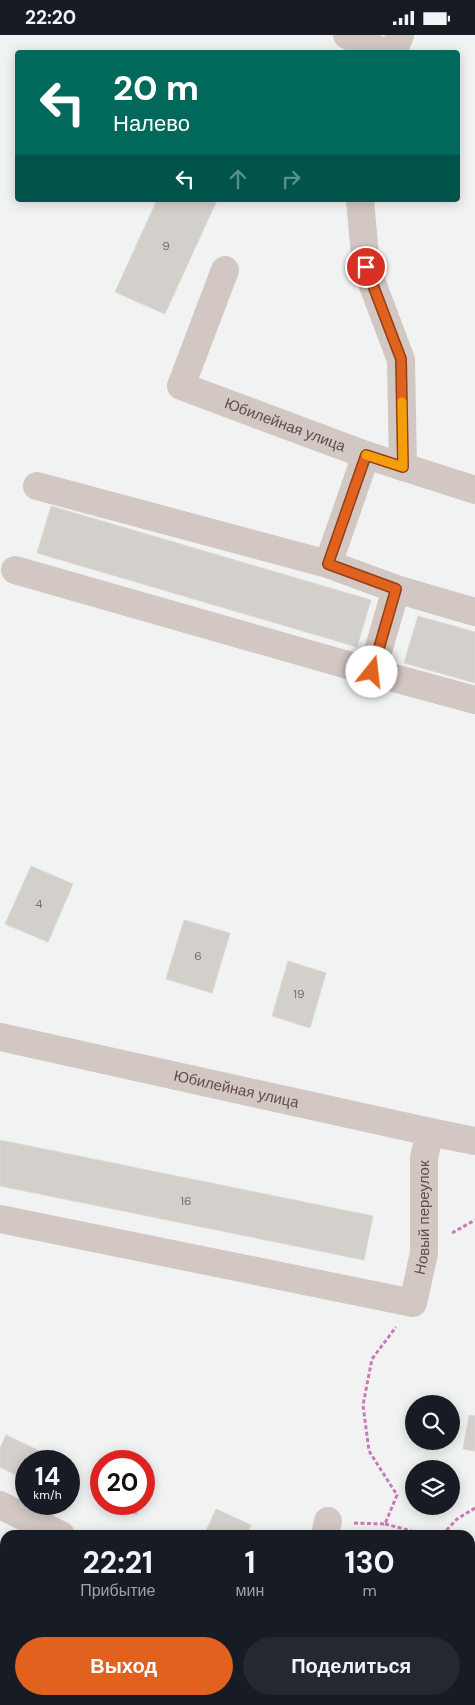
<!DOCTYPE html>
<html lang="ru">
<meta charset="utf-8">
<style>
:root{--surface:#171b24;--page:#242831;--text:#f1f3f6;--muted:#9ea1a6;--accent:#e1621e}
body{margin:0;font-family:"DM Sans",sans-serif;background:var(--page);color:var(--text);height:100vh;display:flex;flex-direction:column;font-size:19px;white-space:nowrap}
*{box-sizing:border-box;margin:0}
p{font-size:16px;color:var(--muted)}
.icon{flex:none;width:28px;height:28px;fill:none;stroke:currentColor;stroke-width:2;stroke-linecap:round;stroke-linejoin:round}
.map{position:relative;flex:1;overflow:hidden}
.details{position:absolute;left:0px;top:1495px;width:475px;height:175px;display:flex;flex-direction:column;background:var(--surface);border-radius:15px 15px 0 0;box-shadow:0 2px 12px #0003}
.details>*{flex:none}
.hud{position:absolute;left:15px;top:15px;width:445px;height:152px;border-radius:5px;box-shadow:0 2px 12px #0003;background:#00695c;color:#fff;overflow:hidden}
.tools{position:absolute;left:405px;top:1360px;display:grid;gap:10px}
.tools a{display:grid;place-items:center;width:55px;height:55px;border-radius:50%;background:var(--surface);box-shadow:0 2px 12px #0003;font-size:25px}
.speed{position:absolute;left:15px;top:1415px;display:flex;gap:10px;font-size:25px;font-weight:700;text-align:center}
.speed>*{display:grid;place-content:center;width:65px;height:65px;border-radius:50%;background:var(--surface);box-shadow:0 2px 12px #0003;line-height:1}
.speed small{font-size:12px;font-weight:400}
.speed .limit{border:8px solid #d22;background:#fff;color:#111}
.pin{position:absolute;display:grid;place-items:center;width:42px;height:42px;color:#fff;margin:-21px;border:2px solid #fff;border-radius:50%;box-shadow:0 1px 5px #0007}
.me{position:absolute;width:55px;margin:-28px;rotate:16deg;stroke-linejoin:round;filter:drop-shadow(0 0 4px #0008)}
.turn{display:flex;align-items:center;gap:18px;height:105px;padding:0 15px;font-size:22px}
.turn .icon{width:65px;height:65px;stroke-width:2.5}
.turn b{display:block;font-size:35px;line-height:42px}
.lanes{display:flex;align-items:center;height:48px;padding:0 15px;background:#0003;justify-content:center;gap:25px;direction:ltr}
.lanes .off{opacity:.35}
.eta{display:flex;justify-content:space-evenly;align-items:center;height:85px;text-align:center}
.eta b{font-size:30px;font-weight:700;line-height:35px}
.primary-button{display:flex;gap:10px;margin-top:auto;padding:10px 15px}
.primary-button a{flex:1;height:58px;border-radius:30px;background:var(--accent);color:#fff;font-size:20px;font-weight:700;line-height:58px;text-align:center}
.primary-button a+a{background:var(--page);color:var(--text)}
.status{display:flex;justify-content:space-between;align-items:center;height:35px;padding:0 25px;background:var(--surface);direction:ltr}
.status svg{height:14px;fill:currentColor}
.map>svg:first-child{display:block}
.building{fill:#d3cfcb;stroke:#dcd9d5}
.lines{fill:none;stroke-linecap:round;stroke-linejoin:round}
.path{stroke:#cc7ab4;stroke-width:3;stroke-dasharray:4 2.5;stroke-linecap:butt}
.minor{stroke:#d2c7c2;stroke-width:28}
.route-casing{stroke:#924014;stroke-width:12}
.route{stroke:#e1621e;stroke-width:9}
.slow{stroke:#f59e0b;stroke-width:9}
.labels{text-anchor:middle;stroke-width:4;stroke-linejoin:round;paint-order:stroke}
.number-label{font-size:12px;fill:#7b6f6a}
.street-label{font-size:15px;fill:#5e4f49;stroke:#fff}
</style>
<div class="status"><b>22:20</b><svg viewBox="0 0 49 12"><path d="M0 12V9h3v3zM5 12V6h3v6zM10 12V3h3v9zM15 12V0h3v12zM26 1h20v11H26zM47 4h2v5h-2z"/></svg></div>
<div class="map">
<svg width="475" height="1670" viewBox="0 0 475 1670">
<rect width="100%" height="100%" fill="#f1f3f3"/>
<path class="building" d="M157 165H217L165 279 115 257Z
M51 471 371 565 357 612 37 518Z
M418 581 475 597V648L404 628Z
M31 831 73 849 48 907 5 889Z
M184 885 230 898 212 958 166 944Z
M288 926 326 938 310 993 272 981Z
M0 1105 373 1181 364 1225 0 1151Z
M469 1380 475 1381V1416L463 1414Z
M6 1400 50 1421 48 1426H26V1445L0 1432V1413Z
M144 1437 151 1440 144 1460Z
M104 1469H141L137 1480Z
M216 1474 251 1490 247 1500H204Z
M338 1665H388V1670H337Z"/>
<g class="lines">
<path class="path" d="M452 1198 475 1185
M354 1488 385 1489 397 1460 369 1416 363 1370 372 1324 396 1292
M385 1489 427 1500
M442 1500 457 1484 475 1473
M0 1603 5 1592
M429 1670V1665"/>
<g class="minor">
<path d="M347 0 385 18"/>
<path d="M393 18 400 0"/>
<path d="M360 165 366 232 401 325 403 432"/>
<path id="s1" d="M225 235 181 351 366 420 475 455"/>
<path d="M37 451 328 529 396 554 475 577"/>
<path d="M328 529 366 420"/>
<path d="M15 535 372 637 396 554"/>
<path d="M372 637 475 665"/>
<path id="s2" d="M0 1002 430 1097 475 1106"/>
<path id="s3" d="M0 1184 413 1268 424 1218V1123L430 1097"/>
<path d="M0 1470 61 1500"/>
<path d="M325 1500 328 1486"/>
<path d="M308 1670 309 1665"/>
</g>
</g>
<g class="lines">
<g class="route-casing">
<path id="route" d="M366 232 401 324 403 432 366 420 328 529 396 554 372 637"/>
</g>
<use href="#route" class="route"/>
<path class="slow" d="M366 420 403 432 402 367"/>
</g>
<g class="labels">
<g class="number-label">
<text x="166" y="215">9</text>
<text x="39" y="873">4</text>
<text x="198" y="925">6</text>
<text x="299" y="963">19</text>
<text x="186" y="1170">16</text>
</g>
<g class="street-label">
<text dy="5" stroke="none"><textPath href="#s1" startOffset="235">Юбилейная улица</textPath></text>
<text dy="5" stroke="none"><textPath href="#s2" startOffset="242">Юбилейная улица</textPath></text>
<text dy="5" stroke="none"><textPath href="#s3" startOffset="508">Новый переулок</textPath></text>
</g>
</g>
</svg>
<div class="tools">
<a><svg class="icon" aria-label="search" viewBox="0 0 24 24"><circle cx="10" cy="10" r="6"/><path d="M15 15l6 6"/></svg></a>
<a><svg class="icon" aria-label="layers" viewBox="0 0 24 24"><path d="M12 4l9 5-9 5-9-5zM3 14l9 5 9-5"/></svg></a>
</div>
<div class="speed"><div>14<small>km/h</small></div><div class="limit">20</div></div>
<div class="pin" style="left:366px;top:232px;background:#d93025"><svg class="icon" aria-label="arrive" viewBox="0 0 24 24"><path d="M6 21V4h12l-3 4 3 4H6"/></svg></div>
<svg class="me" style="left:372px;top:637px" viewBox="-20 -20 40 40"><circle r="19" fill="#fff"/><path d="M0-13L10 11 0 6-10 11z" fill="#e1621e"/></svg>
<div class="hud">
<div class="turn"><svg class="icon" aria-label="left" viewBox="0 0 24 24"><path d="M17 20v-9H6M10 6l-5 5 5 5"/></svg><div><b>20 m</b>Налево</div></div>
<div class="lanes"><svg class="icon" aria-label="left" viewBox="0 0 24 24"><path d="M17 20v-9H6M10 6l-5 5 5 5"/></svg><svg class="icon off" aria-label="ahead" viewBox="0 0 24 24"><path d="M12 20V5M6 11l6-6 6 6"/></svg><svg class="icon off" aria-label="right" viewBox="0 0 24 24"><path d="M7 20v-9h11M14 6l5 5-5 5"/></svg></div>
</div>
<section class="details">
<div class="eta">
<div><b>22:21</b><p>Прибытие</p></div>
<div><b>1</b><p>мин</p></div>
<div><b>130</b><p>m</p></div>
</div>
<div class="primary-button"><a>Выход</a><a>Поделиться</a></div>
</section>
</div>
